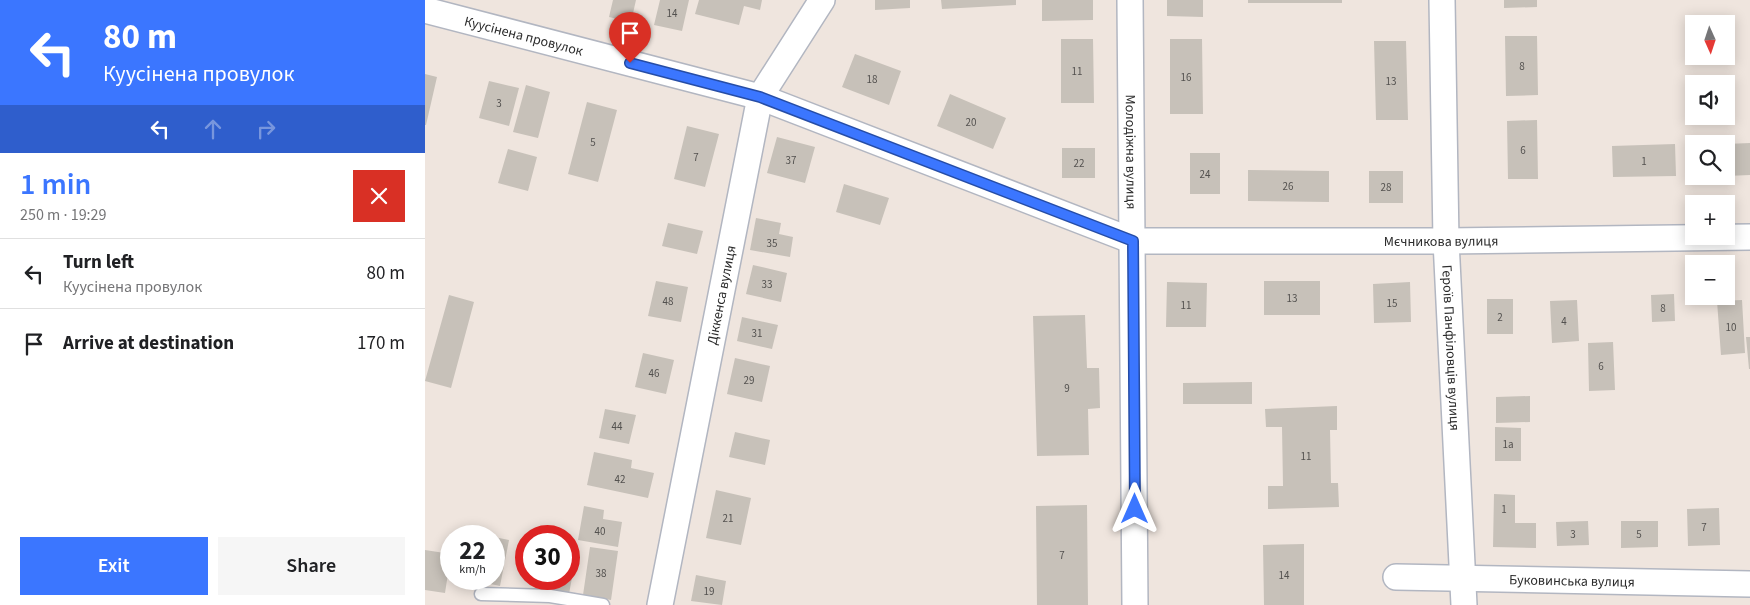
<!DOCTYPE html>
<meta charset="utf-8">
<style>
:root{--surface:#fff;--page:#f6f6f6;--text:#202124;--muted:#757577;--line:#e0e0e0;--accent:#3b76ff}
body{margin:0;font-family:"Source Sans 3",sans-serif;background:var(--page);color:var(--text);height:100vh;display:flex;flex-direction:column;font-size:19px;white-space:nowrap}
*{box-sizing:border-box;margin:0}
p{font-size:16px;color:var(--muted)}
.icon{flex:none;width:28px;height:28px;fill:none;stroke:currentColor;stroke-width:2;stroke-linecap:round;stroke-linejoin:round}
.map{position:relative;flex:1;overflow:hidden}
.details{display:flex;flex-direction:column;background:var(--surface);width:425px}
.details>*{flex:none}
.banner{background:#3b76ff;color:#fff;overflow:hidden}
.needle{width:32px;rotate:177deg}
.controls{position:absolute;left:1260px;top:15px;display:grid;gap:10px}
.controls a{display:grid;place-items:center;width:50px;height:50px;border-radius:0px;background:var(--surface);box-shadow:0 2px 12px #0003;font-size:25px}
.speed{position:absolute;left:15px;top:525px;display:flex;gap:10px;font-size:25px;font-weight:700;text-align:center}
.speed>*{display:grid;place-content:center;width:65px;height:65px;border-radius:50%;background:var(--surface);box-shadow:0 2px 12px #0003;line-height:1}
.speed small{font-size:12px;font-weight:400}
.speed .limit{border:8px solid #d22;background:#fff;color:#111}
.pin{position:absolute;display:grid;place-items:center;width:42px;height:42px;color:#fff;margin:-51px -21px;border-radius:50% 50% 50% 0;rotate:-45deg;box-shadow:0 0 5px #0007}
.pin .icon{rotate:45deg}
.me{position:absolute;width:55px;margin:-28px;rotate:0deg;stroke-linejoin:round;filter:drop-shadow(0 0 4px #0008)}
.turn{display:flex;align-items:center;gap:18px;height:105px;padding:0 20px;font-size:22px}
.turn .icon{width:65px;height:65px;stroke-width:2.5}
.turn b{display:block;font-size:35px;line-height:42px}
.lanes{display:flex;align-items:center;height:48px;padding:0 20px;background:#0003;justify-content:center;gap:25px;direction:ltr}
.lanes .off{opacity:.35}
.round{display:grid;place-items:center;flex:none;width:52px;height:52px;border-radius:0px;background:var(--page)}
.head{display:flex;align-items:center;justify-content:space-between;height:85px;padding:0 20px}
h1{font-size:30px;font-weight:600;line-height:38px;color:var(--accent)}
.cta{display:flex;gap:10px;margin-top:auto;padding:10px 20px}
.cta a{flex:1;height:58px;border-radius:0px;background:var(--accent);color:#fff;font-size:20px;font-weight:600;line-height:58px;text-align:center}
.cta a+a{background:var(--page);color:var(--text)}
ul{padding:0;list-style:none}
li{display:flex;align-items:center;gap:15px;height:70px;padding:0 20px;border-top:1px solid var(--line)}
li div{flex:1}
li b{display:block;font-size:19px}
li em{font-style:normal}
main{display:flex;flex:1;min-height:0}
.map>svg:first-child{display:block}
.building{fill:#c7c1b9}
.lines{fill:none;stroke-linecap:round;stroke-linejoin:round}
.service-casing{stroke:#b2b6c1;stroke-width:15}
.minor-casing{stroke:#b2b6c1;stroke-width:28}
.service{stroke:#fff;stroke-width:12}
.minor{stroke:#fff;stroke-width:25}
.route-casing{stroke:#264da6;stroke-width:12}
.route{stroke:#3b76ff;stroke-width:9}
.labels{text-anchor:middle;stroke-width:4;stroke-linejoin:round;paint-order:stroke}
.number-label{font-size:11px;fill:#53514f}
.street-label{font-size:14px;fill:#2c2c2c;stroke:#fff}
</style>
<main>
<section class="details">
<div class="banner">
<div class="turn"><svg class="icon" aria-label="left" viewBox="0 0 24 24"><path d="M17 20v-9H6M10 6l-5 5 5 5"/></svg><div><b>80 m</b>Куусінена провулок</div></div>
<div class="lanes"><svg class="icon" aria-label="left" viewBox="0 0 24 24"><path d="M17 20v-9H6M10 6l-5 5 5 5"/></svg><svg class="icon off" aria-label="ahead" viewBox="0 0 24 24"><path d="M12 20V5M6 11l6-6 6 6"/></svg><svg class="icon off" aria-label="right" viewBox="0 0 24 24"><path d="M7 20v-9h11M14 6l5 5-5 5"/></svg></div>
</div>
<div class="head"><div><h1>1 min</h1><p>250 m · 19:29</p></div><a class="round" style="background:#d93025;color:#fff"><svg class="icon" aria-label="close" viewBox="0 0 24 24"><path d="M6 6l12 12M18 6L6 18"/></svg></a></div>
<ul>
<li><svg class="icon" aria-label="left" viewBox="0 0 24 24"><path d="M17 20v-9H6M10 6l-5 5 5 5"/></svg><div><b>Turn left</b><p>Куусінена провулок</p></div><em>80 m</em></li>
<li><svg class="icon" aria-label="arrive" viewBox="0 0 24 24"><path d="M6 21V4h12l-3 4 3 4H6"/></svg><div><b>Arrive at destination</b></div><em>170 m</em></li>
</ul>
<div class="cta"><a>Exit</a><a>Share</a></div>
</section>
<div class="map">
<svg width="1325" height="605" viewBox="0 0 1325 605">
<rect width="100%" height="100%" fill="#efe5de"/>
<path class="building" d="M188 0H211L206 22 184 17Z
M235 0H264L257 31 229 25Z
M274 0H337L335 10 319 6 314 25 270 14Z
M450 0H485V8L450 10Z
M516 0H591V5L517 9Z
M617 0H668V20L617 21Z
M742 0H778V17L742 16Z
M823 0H917V3H823Z
M1079 0H1112V7L1079 8Z
M1080 36H1112L1113 95 1081 96Z
M636 39H668L669 103H636Z
M745 39H777L778 114H745Z
M949 41H981L983 120H951Z
M430 54 476 71 464 105 417 87Z
M0 74 12 77 1 125H0Z
M64 81 94 88 84 126 54 118Z
M101 85 125 92 113 138 88 132Z
M525 94 581 118 568 149 512 126Z
M162 102 192 110 173 182 143 174Z
M1112 120 1113 179H1083L1082 121Z
M262 126 294 134 280 187 249 179Z
M352 137 390 147 380 183 342 173Z
M1325 143V175L1301 176V144Z
M1250 144 1251 176 1188 177 1187 146Z
M1260 144H1269V176H1261Z
M637 148H670V178H637Z
M83 149 112 157 103 191 73 183Z
M765 153H795V194H765Z
M823 170 904 171V202L823 201Z
M944 171H978V203H944Z
M419 184 464 198 455 225 411 212Z
M331 218 356 223 354 234 368 237 365 257 325 250Z
M243 223 278 231 272 254 237 246Z
M328 265 362 273 356 302 321 294Z
M231 281 263 287 256 322 223 316Z
M839 281H895V315H839Z
M742 282 782 283 781 327H741Z
M985 282 986 322 949 323 948 284Z
M1249 294 1250 321 1227 322 1226 295Z
M24 295 49 302 26 388 0 381Z
M1062 299H1088V334H1062Z
M1152 300 1154 341 1127 343 1125 301Z
M1317 300 1320 353 1296 355 1292 301Z
M660 315 662 368H674L675 408 663 409 664 455 612 456 608 316Z
M317 317 353 325 347 349 312 341Z
M1321 337H1325V369H1324Z
M1188 342 1190 390 1164 391 1163 343Z
M218 353 249 360 241 394 210 387Z
M310 358 345 366 337 402 302 394Z
M827 382V404H758V383Z
M1105 396V422L1071 423V397Z
M912 406V430H905L906 483H913L914 507 843 509V486H858L857 427H841L840 409Z
M180 409 211 415 204 444 174 438Z
M1070 427 1096 428V461H1070Z
M310 432 345 440 340 465 304 457Z
M169 452 207 460 206 468 229 473 223 498 162 485Z
M291 490 326 498 316 545 281 538Z
M1069 494 1090 495V523H1111V548L1068 547Z
M662 505 663 605H612L611 506Z
M159 506 179 510 178 519 197 522 193 547 153 540Z
M1294 508 1295 545 1263 546 1262 509Z
M1163 521 1164 545 1132 546 1131 522Z
M1196 521H1233V547L1196 548Z
M69 537 84 540 75 586 46 580 69 579Z
M879 544V605H839L838 545Z
M165 547 193 551 186 600 158 595Z
M0 550 26 554 20 593 0 590Z
M144 555 151 556 144 594 114 589 115 579H144Z
M271 575 301 581 297 605 266 601Z"/>
<g class="lines">
<g class="service-casing">
<path id="service" d="M56 594 125 596 178 605"/>
</g>
<g class="minor-casing">
<g id="minor">
<path id="s1" d="M705 0 710 605"/>
<path id="s2" d="M1017 0 1021 241 1039 605"/>
<path id="s3" d="M0 10 335 97 708 241H1021L1325 237"/>
<path id="s4" d="M971 577 1325 584"/>
<path id="s5" d="M235 605 335 97 397 0"/>
</g>
</g>
<use href="#service" class="service"/>
<use href="#minor" class="minor"/>
</g>
<g class="lines">
<g class="route-casing">
<path id="route" d="M205 63 335 97 708 241 710 509"/>
</g>
<use href="#route" class="route"/>
</g>
<g class="labels">
<g class="number-label">
<text x="247" y="17">14</text>
<text x="1097" y="70">8</text>
<text x="652" y="75">11</text>
<text x="761" y="81">16</text>
<text x="447" y="83">18</text>
<text x="966" y="85">13</text>
<text x="74" y="107">3</text>
<text x="546" y="126">20</text>
<text x="168" y="146">5</text>
<text x="1098" y="154">6</text>
<text x="271" y="161">7</text>
<text x="366" y="164">37</text>
<text x="1219" y="165">1</text>
<text x="654" y="167">22</text>
<text x="780" y="178">24</text>
<text x="863" y="190">26</text>
<text x="961" y="191">28</text>
<text x="347" y="247">35</text>
<text x="342" y="288">33</text>
<text x="867" y="302">13</text>
<text x="243" y="305">48</text>
<text x="967" y="307">15</text>
<text x="761" y="309">11</text>
<text x="1238" y="312">8</text>
<text x="1075" y="321">2</text>
<text x="1139" y="325">4</text>
<text x="1306" y="331">10</text>
<text x="332" y="337">31</text>
<text x="1176" y="370">6</text>
<text x="229" y="377">46</text>
<text x="324" y="384">29</text>
<text x="642" y="392">9</text>
<text x="192" y="430">44</text>
<text x="1083" y="448">1а</text>
<text x="881" y="460">11</text>
<text x="195" y="483">42</text>
<text x="1079" y="513">1</text>
<text x="303" y="522">21</text>
<text x="1279" y="531">7</text>
<text x="175" y="535">40</text>
<text x="1148" y="538">3</text>
<text x="1214" y="538">5</text>
<text x="637" y="559">7</text>
<text x="176" y="577">38</text>
<text x="859" y="579">14</text>
<text x="284" y="595">19</text>
</g>
<g class="street-label">
<text dy="5" stroke="none"><textPath href="#s3" startOffset="102">Куусінена провулок</textPath></text>
<text dy="5" stroke="none"><textPath href="#s1" startOffset="152">Молодіжна вулиця</textPath></text>
<text dy="5" stroke="none"><textPath href="#s3" startOffset="1054">Мєчникова вулиця</textPath></text>
<text dy="5" stroke="none"><textPath href="#s5" startOffset="316">Діккенса вулиця</textPath></text>
<text dy="5" stroke="none"><textPath href="#s2" startOffset="348">Героїв Панфіловців вулиця</textPath></text>
<text dy="5" stroke="none"><textPath href="#s4" startOffset="176">Буковинська вулиця</textPath></text>
</g>
</g>
</svg>
<div class="controls">
<a><svg class="needle" viewBox="-14 -14 28 28"><path d="M0-13l5 13h-10z" fill="#e53935"/><path d="M0 13l5-13h-10z" fill="#757577"/></svg></a>
<a><svg class="icon" aria-label="sound" viewBox="0 0 24 24"><path d="M4 9h4l5-4v14l-5-4H4zM17 9q2 3 0 6"/></svg></a>
<a><svg class="icon" aria-label="search" viewBox="0 0 24 24"><circle cx="10" cy="10" r="6"/><path d="M15 15l6 6"/></svg></a>
<a>+</a>
<a>−</a>
</div>
<div class="speed"><div>22<small>km/h</small></div><div class="limit">30</div></div>
<div class="pin" style="left:205px;top:63px;background:#d93025"><svg class="icon" aria-label="arrive" viewBox="0 0 24 24"><path d="M6 21V4h12l-3 4 3 4H6"/></svg></div>
<svg class="me" style="left:710px;top:509px" viewBox="-20 -20 40 40"><path d="M0-17L14 15 0 8-14 15z" fill="#3b76ff" stroke="#fff" stroke-width="4"/></svg>
</div>
</main>
